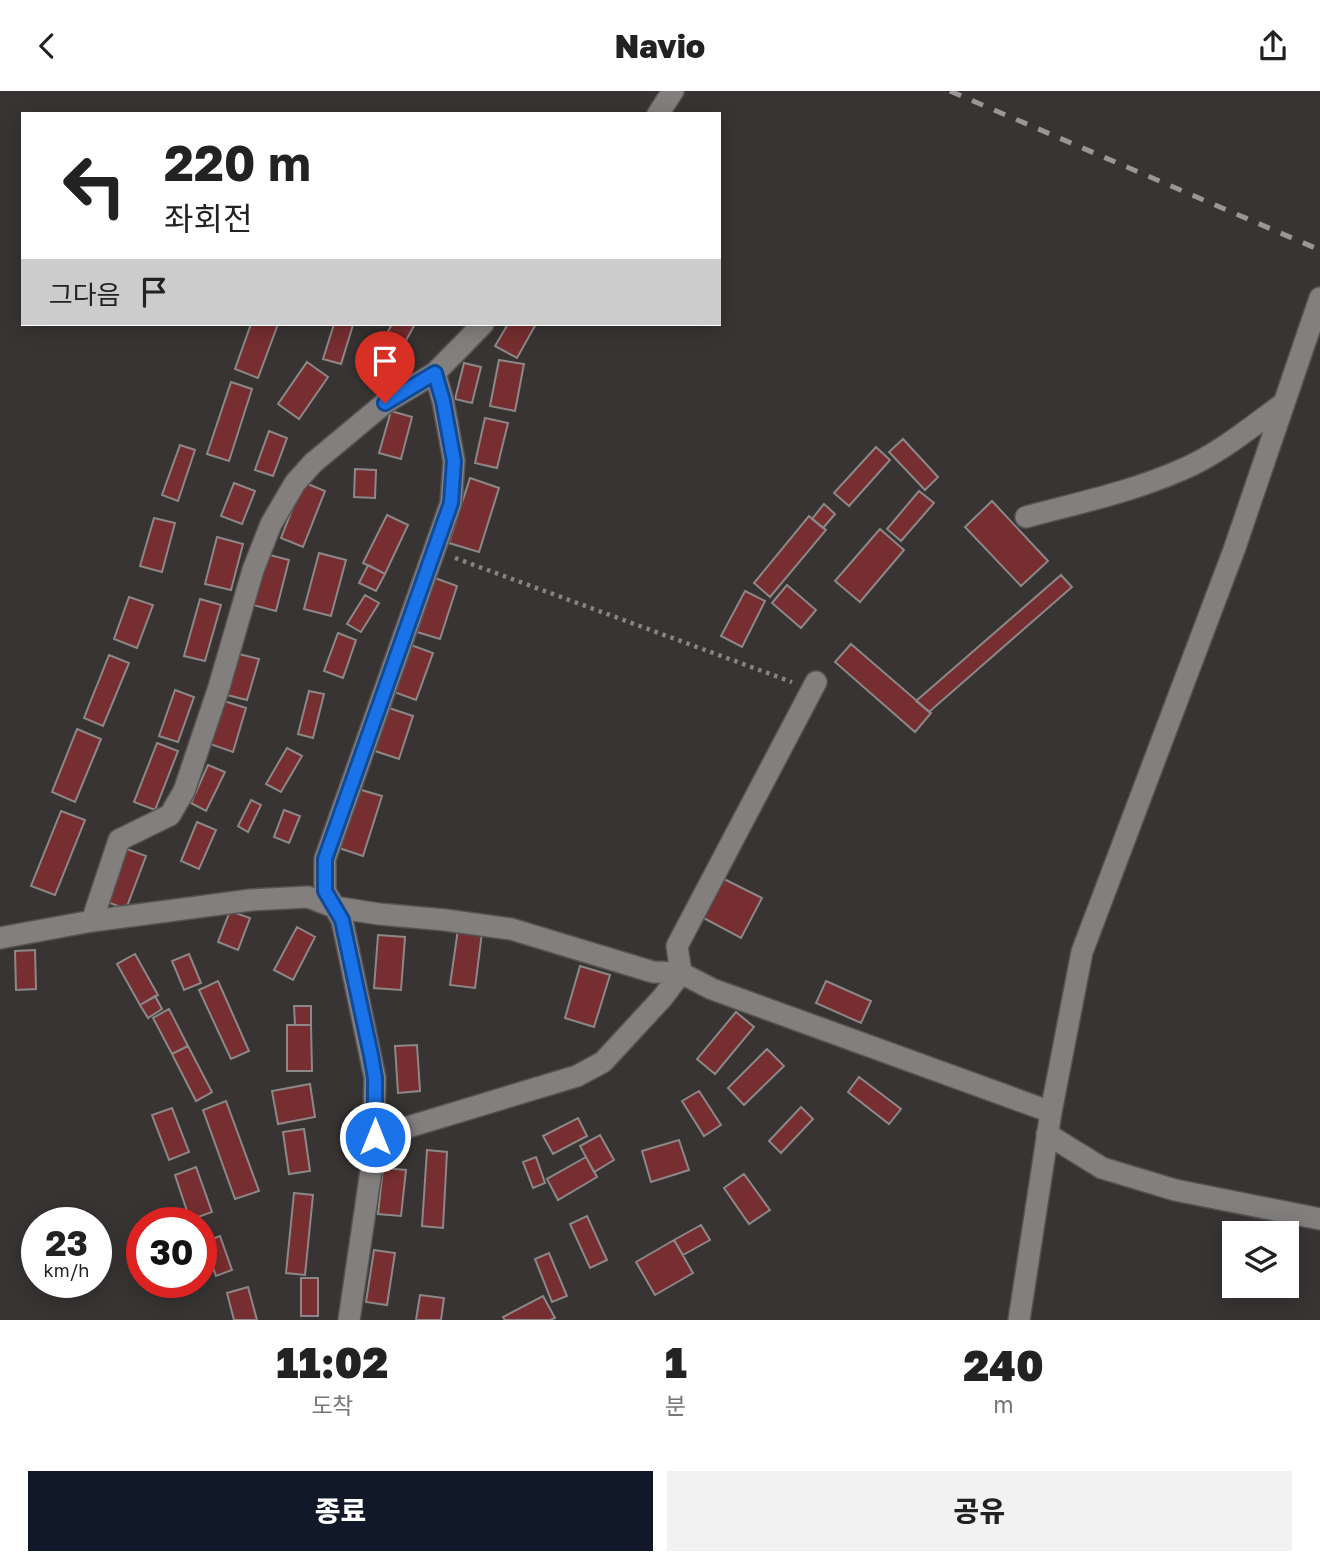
<!DOCTYPE html>
<html lang="ko">
<meta charset="utf-8">
<style>
:root{--surface:#fff;--page:#f2f2f2;--text:#222;--muted:#767676;--accent:#111827}
body{margin:0;font-family:"Golos Text","Noto Sans KR",sans-serif;background:var(--page);color:var(--text);height:100vh;display:flex;flex-direction:column;font-size:26px;white-space:nowrap}
*{box-sizing:border-box;margin:0}
p{font-size:23px;color:var(--muted)}
.icon{flex:none;width:38px;height:38px;fill:none;stroke:currentColor;stroke-width:2;stroke-linecap:round;stroke-linejoin:round}
.map{position:relative;height:1229px;overflow:hidden}
.panel{display:flex;flex-direction:column;background:var(--surface);flex:1}
.panel>*{flex:none}
.guide{position:absolute;left:21px;top:21px;width:700px;height:214px;border-radius:0px;box-shadow:0 4px 18px #0003;background:#fff;color:var(--text);overflow:hidden}
.buttons{position:absolute;left:1222px;top:1130px;display:grid;gap:14px}
.buttons a{display:grid;place-items:center;width:77px;height:77px;border-radius:0px;background:var(--surface);box-shadow:0 4px 18px #0003;font-size:35px}
.speed{position:absolute;left:21px;top:1116px;display:flex;gap:14px;font-size:35px;font-weight:700;text-align:center}
.speed>*{display:grid;place-content:center;width:91px;height:91px;border-radius:50%;background:var(--surface);box-shadow:0 4px 18px #0003;line-height:1}
.speed small{font-size:18px;font-weight:400}
.speed .limit{border:10px solid #d22;background:#fff;color:#111}
.pin{position:absolute;display:grid;place-items:center;width:60px;height:60px;color:#fff;margin:-72px -30px;border-radius:50% 50% 50% 0;rotate:-45deg;box-shadow:0 0 7px #0007}
.pin .icon{rotate:45deg}
.me{position:absolute;width:77px;margin:-38px;rotate:0deg;stroke-linejoin:round;filter:drop-shadow(0 0 5px #0008)}
.turn{display:flex;align-items:center;gap:24px;height:147px;padding:0 28px;font-size:32px}
.turn .icon{width:91px;height:91px;stroke-width:2.5}
.turn b{display:block;font-size:49px;line-height:60px}
.then{display:flex;align-items:center;height:66px;padding:0 28px;background:#0003;gap:14px;font-size:26px}
.eta{display:flex;justify-content:space-evenly;align-items:center;height:119px;text-align:center}
.eta b{font-size:42px;font-weight:800;line-height:49px}
.action{display:flex;gap:14px;margin-top:auto;padding:14px 28px}
.action a{flex:1;height:80px;border-radius:0px;background:var(--accent);color:#fff;font-size:28px;font-weight:800;line-height:80px;text-align:center}
.action a+a{background:var(--page);color:var(--text)}
header{display:flex;justify-content:space-between;align-items:center;height:91px;padding:0 28px;background:var(--surface);font-size:32px;font-weight:800}
.map>svg:first-child{display:block}
.building{fill:#762e30;stroke:#8c8888;stroke-width:2}
.lines{fill:none;stroke-linecap:round;stroke-linejoin:round}
.street-casing{stroke:#555252;stroke-width:24}
.path{stroke:#878484;stroke-width:4.5;stroke-dasharray:3.5 5;stroke-linecap:butt}
.street{stroke:#837f7f;stroke-width:21}
.rail{stroke:#999696;stroke-width:5;stroke-dasharray:12 12;stroke-linecap:butt}
.route-casing{stroke:#114b97;stroke-width:18}
.route{stroke:#1a73e8;stroke-width:12}
</style>
<header><svg class="icon" aria-label="back" viewBox="0 0 24 24"><path d="M15 5l-7 7 7 7"/></svg>Navio<svg class="icon" aria-label="share" viewBox="0 0 24 24"><path d="M12 15V3M7 8l5-5 5 5M5 13v7h14v-7"/></svg></header>
<div class="map">
<svg width="1320" height="1229" viewBox="0 0 1320 1229">
<rect width="100%" height="100%" fill="#373433"/>
<path class="building" d="M251 233H278L258 287 235 278Z
M334 233 353 234 341 273 323 268Z
M392 233H415L403 255 385 246Z
M508 233H536L517 267 495 255Z
M499 269 524 273 515 320 490 315Z
M307 271 328 286 299 328 278 313Z
M464 272 481 276 472 312 455 308Z
M231 291 252 298 229 370 207 363Z
M391 320 412 326 401 368 379 362Z
M485 327 508 332 497 377 475 372Z
M269 340 287 347 273 385 255 379Z
M903 348 938 386 925 399 889 361Z
M180 354 195 359 178 410 162 404Z
M876 356 890 369 849 415 834 402Z
M355 378 376 379 375 407 354 406Z
M470 387 499 397 479 461 449 452Z
M303 391 325 400 303 456 281 447Z
M234 392 255 400 242 433 221 425Z
M919 400 934 412 901 450 887 438Z
M992 410 1048 470 1021 495 965 436Z
M824 413 835 423 823 437 812 428Z
M387 424 408 434 385 483 363 472Z
M809 425 826 439 770 506 754 492Z
M154 427 175 432 162 481 140 475Z
M880 438 904 459 860 511 835 490Z
M217 446 243 453 231 499 205 493Z
M319 462 346 469 331 525 304 518Z
M266 463 289 469 276 520 253 514Z
M368 474 385 483 376 500 359 492Z
M1061 484 1072 496 929 621 916 610Z
M435 487 457 495 440 548 417 541Z
M787 494 816 519 801 537 772 512Z
M745 500 765 510 742 556 721 545Z
M365 504 379 512 361 541 347 533Z
M129 506 153 514 137 557 114 548Z
M200 508 221 514 205 570 184 565Z
M338 542 356 549 343 587 324 580Z
M851 553 931 622 915 641 835 571Z
M411 554 433 562 416 609 394 601Z
M239 563 259 568 247 609 227 604Z
M109 564 129 572 103 635 84 627Z
M175 599 194 606 178 651 159 645Z
M309 600 324 603 313 647 298 643Z
M224 610 246 617 233 661 210 653Z
M386 616 413 625 399 668 372 659Z
M77 638 101 648 75 711 52 701Z
M157 652 178 660 155 719 134 711Z
M287 657 302 665 281 701 266 693Z
M208 674 225 681 206 720 191 712Z
M358 698 382 705 363 765 339 757Z
M251 709 261 714 248 741 238 735Z
M284 719 300 725 289 752 274 746Z
M61 720 85 729 55 804 31 795Z
M197 731 216 739 199 778 181 770Z
M127 758 146 765 126 818 107 811Z
M720 786 762 807 741 847 700 825Z
M230 820 250 827 238 859 218 851Z
M297 836 315 846 293 889 274 879Z
M458 838 482 841 475 897 450 894Z
M378 844 405 846 401 899 374 897Z
M35 859 36 898 16 899 15 860Z
M135 863 158 904 140 914 117 873Z
M189 863 201 892 184 899 172 870Z
M580 875 610 884 594 936 565 927Z
M218 890 249 960 231 968 199 899Z
M826 890 871 910 861 932 816 912Z
M155 905 162 918 148 927 140 914Z
M294 915H311V934H295Z
M169 918 188 955 172 963 153 927Z
M736 921 754 936 715 983 697 968Z
M287 934H311L312 980H287Z
M417 954 420 1000 398 1002 395 955Z
M188 955 212 1001 196 1010 172 963Z
M767 958 784 975 744 1014 728 997Z
M859 986 901 1018 889 1033 848 1001Z
M310 993 315 1026 278 1033 272 1000Z
M699 1000 721 1034 704 1045 682 1010Z
M226 1010 259 1100 235 1108 203 1019Z
M801 1016 813 1028 781 1062 769 1050Z
M172 1017 189 1061 169 1069 152 1024Z
M578 1027 587 1045 553 1063 543 1045Z
M304 1038 310 1080 289 1083 283 1041Z
M600 1044 614 1069 594 1081 580 1055Z
M679 1049 689 1079 651 1091 642 1060Z
M427 1059 447 1061 443 1137 422 1135Z
M536 1066 545 1092 533 1097 523 1071Z
M586 1066 597 1086 558 1109 547 1088Z
M196 1076 212 1121 190 1129 175 1084Z
M383 1077 406 1079 401 1125 378 1123Z
M744 1083 770 1119 749 1133 724 1097Z
M294 1102 313 1104 305 1184 286 1182Z
M587 1125 607 1169 590 1177 570 1133Z
M701 1134 710 1149 683 1164 674 1149Z
M220 1145 232 1179 216 1185 204 1151Z
M674 1149 693 1182 655 1204 636 1171Z
M374 1159 395 1162 387 1214 366 1211Z
M549 1162 567 1205 552 1211 535 1168Z
M301 1187H318V1225H301Z
M248 1196 257 1229H234L227 1202Z
M420 1204 444 1207 441 1229H416Z
M543 1205 555 1227 550 1229H505L503 1226Z"/>
<g class="lines">
<g class="street-casing">
<path id="street" d="M658 23 673 0
M1026 426C1078 412 1131 401 1181 379 1219 363 1251 336 1284 312
M816 591 677 855 681 882 712 898 1051 1021
M92 830 119 749 170 724 184 700 219 596 253 479 271 433 295 392 313 372 385 312 435 282 483 233
M0 847 92 830 251 809 308 806 334 816 379 823 445 829 511 838 653 881 681 882
M1047 1043 1102 1077 1175 1099 1320 1128
M375 1046 577 985 603 971 663 906 681 882
M349 1229 373 1066 375 987 342 829 325 800V768L451 412 454 370 443 310 435 282
M1019 1229 1051 1021 1082 861 1234 459 1320 207"/>
</g>
<path class="path" d="M455 467 792 591"/>
<use href="#street" class="street"/>
<path class="rail" d="M950 0 1320 159"/>
</g>
<g class="lines">
<g class="route-casing">
<path id="route" d="M375 1046V987L371 964 342 829 325 800V768L451 412 454 370 443 310 435 282 385 312"/>
</g>
<use href="#route" class="route"/>
</g>
</svg>
<div class="buttons">
<a><svg class="icon" aria-label="layers" viewBox="0 0 24 24"><path d="M12 4l9 5-9 5-9-5zM3 14l9 5 9-5"/></svg></a>
</div>
<div class="speed"><div>23<small>km/h</small></div><div class="limit">30</div></div>
<div class="pin" style="left:385px;top:312px;background:#d93025"><svg class="icon" aria-label="arrive" viewBox="0 0 24 24"><path d="M6 21V4h12l-3 4 3 4H6"/></svg></div>
<svg class="me" style="left:375px;top:1046px" viewBox="-20 -20 40 40"><circle r="17" fill="#1a73e8" stroke="#fff" stroke-width="3"/><path d="M0-11L8 9 0 5-8 9z" fill="#fff"/></svg>
<div class="guide">
<div class="turn"><svg class="icon" aria-label="left" viewBox="0 0 24 24"><path d="M17 20v-9H6M10 6l-5 5 5 5"/></svg><div><b>220 m</b>좌회전</div></div>
<div class="then">그다음<svg class="icon" aria-label="arrive" viewBox="0 0 24 24"><path d="M6 21V4h12l-3 4 3 4H6"/></svg></div>
</div>
</div>
<section class="panel">
<div class="eta">
<div><b>11:02</b><p>도착</p></div>
<div><b>1</b><p>분</p></div>
<div><b>240</b><p>m</p></div>
</div>
<div class="action"><a>종료</a><a>공유</a></div>
</section>
